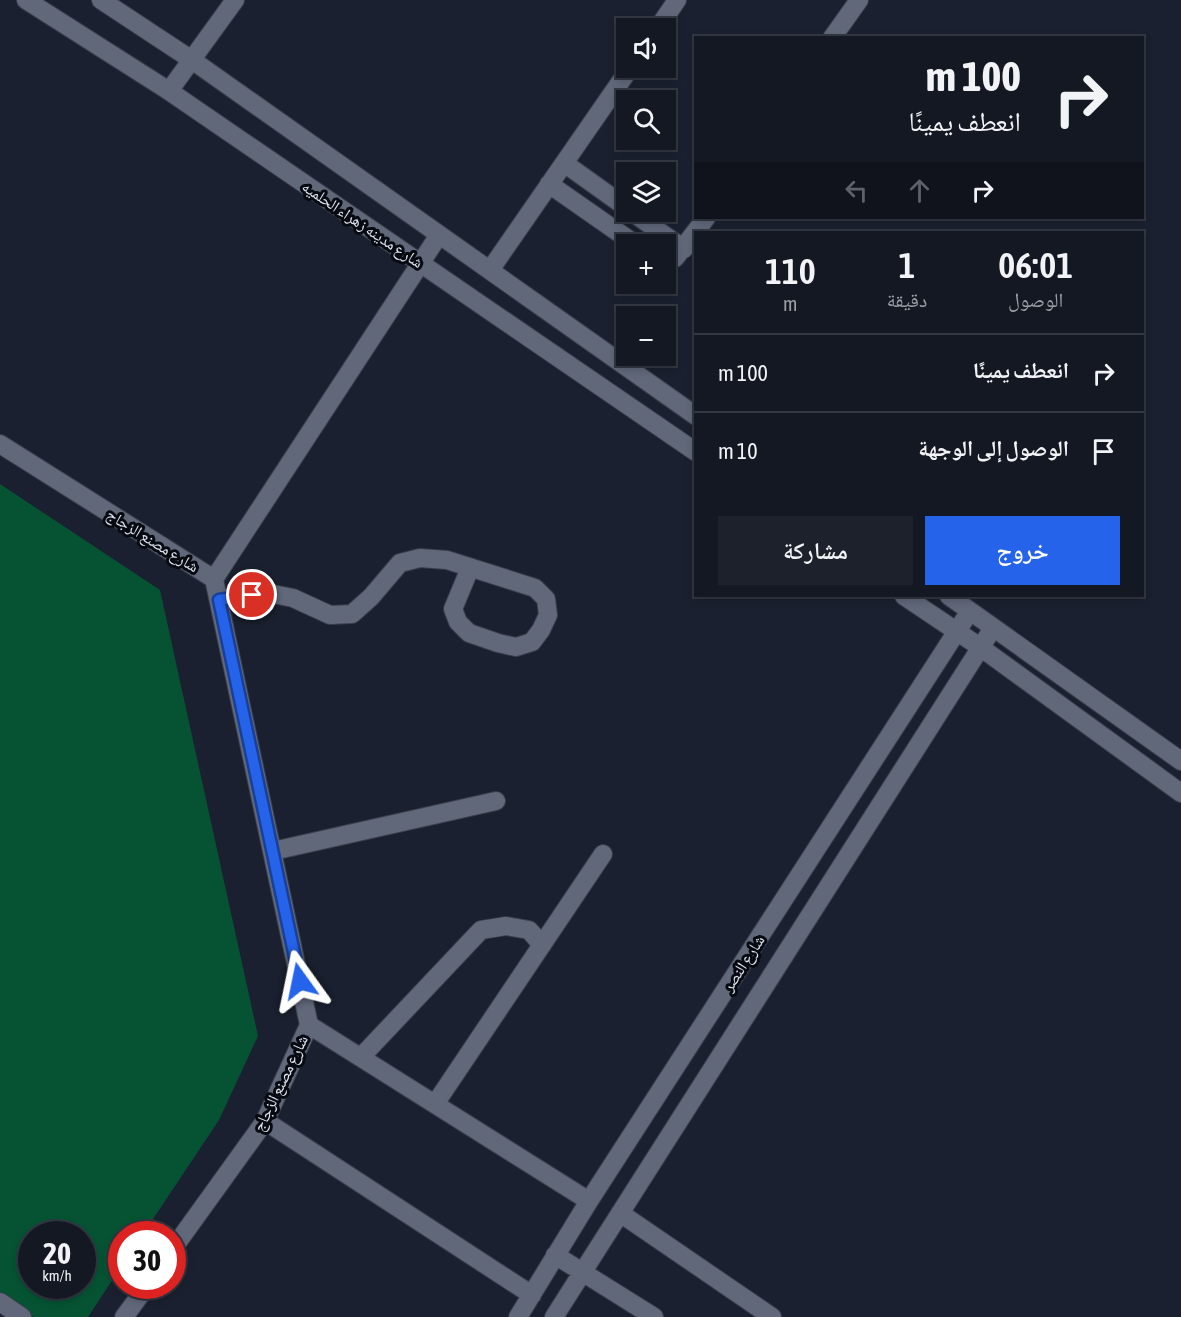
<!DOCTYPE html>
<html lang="ar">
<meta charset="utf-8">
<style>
:root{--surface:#141823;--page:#1d212b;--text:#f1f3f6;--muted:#9da0a6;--line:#333741;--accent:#2563eb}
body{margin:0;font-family:"Asap Condensed","Noto Naskh Arabic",sans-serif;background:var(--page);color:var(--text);direction:rtl;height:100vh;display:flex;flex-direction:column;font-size:22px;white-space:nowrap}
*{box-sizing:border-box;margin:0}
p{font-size:20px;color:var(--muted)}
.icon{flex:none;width:33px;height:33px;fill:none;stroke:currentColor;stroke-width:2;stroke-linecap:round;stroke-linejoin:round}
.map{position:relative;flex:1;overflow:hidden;direction:ltr}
.panel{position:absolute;left:694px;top:231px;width:450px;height:366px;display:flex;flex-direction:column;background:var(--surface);border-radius:0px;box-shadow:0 3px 9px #0003,0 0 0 2px var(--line);direction:rtl}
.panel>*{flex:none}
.top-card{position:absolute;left:694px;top:36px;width:450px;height:183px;border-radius:0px;box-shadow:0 3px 9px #0003,0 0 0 2px var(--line);direction:rtl;background:#141823;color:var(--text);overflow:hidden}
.buttons{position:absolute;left:616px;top:18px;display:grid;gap:12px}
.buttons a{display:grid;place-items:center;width:60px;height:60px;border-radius:0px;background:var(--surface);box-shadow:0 3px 9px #0003,0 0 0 2px var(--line);font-size:30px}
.speed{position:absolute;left:18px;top:1221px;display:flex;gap:12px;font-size:30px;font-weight:700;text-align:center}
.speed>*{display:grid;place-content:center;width:78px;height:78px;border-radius:50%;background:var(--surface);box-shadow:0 3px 9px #0003,0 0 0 2px var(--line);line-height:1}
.speed small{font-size:15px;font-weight:400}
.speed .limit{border:9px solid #d22;background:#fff;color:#111}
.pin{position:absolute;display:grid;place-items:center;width:51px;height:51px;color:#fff;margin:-26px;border:3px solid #fff;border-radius:50%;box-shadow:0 2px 6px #0007}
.me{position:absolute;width:66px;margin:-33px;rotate:348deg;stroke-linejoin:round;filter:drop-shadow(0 0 4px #0008)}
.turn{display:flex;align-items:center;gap:21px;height:126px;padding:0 24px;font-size:27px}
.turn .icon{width:78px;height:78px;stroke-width:2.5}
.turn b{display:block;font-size:42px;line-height:51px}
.lanes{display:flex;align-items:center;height:57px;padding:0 24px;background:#0003;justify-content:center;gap:30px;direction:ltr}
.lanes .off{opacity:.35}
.eta{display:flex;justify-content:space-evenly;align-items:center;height:102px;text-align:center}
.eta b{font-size:36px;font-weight:600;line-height:42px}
.action{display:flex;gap:12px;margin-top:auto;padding:12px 24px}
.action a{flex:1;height:69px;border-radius:0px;background:var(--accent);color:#fff;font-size:24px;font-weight:600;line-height:69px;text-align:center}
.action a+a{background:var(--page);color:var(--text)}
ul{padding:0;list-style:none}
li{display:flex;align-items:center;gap:18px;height:78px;padding:0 24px;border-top:2px solid var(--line)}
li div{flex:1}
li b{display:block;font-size:22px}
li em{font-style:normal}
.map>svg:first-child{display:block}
.green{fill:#055333;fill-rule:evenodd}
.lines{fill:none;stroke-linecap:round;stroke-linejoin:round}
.minor-casing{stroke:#3a3e4b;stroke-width:20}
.minor{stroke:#60687a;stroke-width:18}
.route-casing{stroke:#184099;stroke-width:15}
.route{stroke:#2563eb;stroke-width:10}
.labels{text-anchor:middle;stroke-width:6;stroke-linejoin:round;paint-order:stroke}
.street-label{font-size:16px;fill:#e0e4ef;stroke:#070a11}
</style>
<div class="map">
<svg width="1181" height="1317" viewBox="0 0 1181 1317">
<rect width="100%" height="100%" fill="#1a202f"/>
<path class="green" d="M0 484 160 590 258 1036 219 1120 143 1234H122L121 1267 88 1317H34L0 1294ZM32 1234H82V1286H32Z"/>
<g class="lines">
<g class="minor-casing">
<path id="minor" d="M26 0 169 91 696 452
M101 0 192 60 696 416
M658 28 677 0
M832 38 859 0
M169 91 235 0
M564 163 627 208
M549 184 635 244
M632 212 684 249
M666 260 675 258 706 218
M490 270 630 68
M0 444 214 579 309 1025 265 1121 172 1250
M214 579 439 235
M904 596 980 647 1181 793
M949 596 1181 761
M219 600 268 593 293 598 330 615 352 614 371 597 400 563 420 558 447 560 535 588 546 599 548 615 541 630 532 642 516 647 498 643 469 633 458 622 453 609 470 568
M273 851 496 801
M309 1025 589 1201
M361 1057 481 930 506 926 529 930 542 945
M435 1104 603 854
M265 1121 532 1295
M620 1213 772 1317
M555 1255 654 1317
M0 1302 22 1317
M124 1317 147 1286
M518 1317 589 1201 970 611
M554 1317 993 628"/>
</g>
<use href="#minor" class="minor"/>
</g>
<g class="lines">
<g class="route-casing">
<path id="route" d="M252 595 219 600 300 981"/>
</g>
<use href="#route" class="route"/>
</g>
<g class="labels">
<g class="street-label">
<text transform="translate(363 224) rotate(34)" y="6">شارع مدينه زهراء الحلميه</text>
<text transform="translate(153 540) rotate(32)" y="6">شارع مصنع الزجاج</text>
<text transform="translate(743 963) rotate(-57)" y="6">شارع النصر</text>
<text transform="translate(280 1083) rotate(-64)" y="6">شارع مصنع الزجاج</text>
</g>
</g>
</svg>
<div class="buttons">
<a><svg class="icon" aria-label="sound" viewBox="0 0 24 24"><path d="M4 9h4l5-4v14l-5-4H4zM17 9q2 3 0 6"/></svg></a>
<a><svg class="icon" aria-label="search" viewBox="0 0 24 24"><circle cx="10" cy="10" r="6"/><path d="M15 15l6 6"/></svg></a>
<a><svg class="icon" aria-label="layers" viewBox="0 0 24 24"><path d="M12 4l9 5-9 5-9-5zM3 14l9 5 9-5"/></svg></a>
<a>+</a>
<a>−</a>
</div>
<div class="speed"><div>20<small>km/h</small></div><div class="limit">30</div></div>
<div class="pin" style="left:252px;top:595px;background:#d93025"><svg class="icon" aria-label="arrive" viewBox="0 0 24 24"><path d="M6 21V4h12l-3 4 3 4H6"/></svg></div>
<svg class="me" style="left:300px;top:981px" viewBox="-20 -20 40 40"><path d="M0-17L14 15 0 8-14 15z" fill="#2563eb" stroke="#fff" stroke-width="4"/></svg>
<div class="top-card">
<div class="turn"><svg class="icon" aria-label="right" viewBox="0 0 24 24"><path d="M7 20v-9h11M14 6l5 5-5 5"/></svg><div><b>100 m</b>انعطف يمينًا</div></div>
<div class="lanes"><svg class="icon off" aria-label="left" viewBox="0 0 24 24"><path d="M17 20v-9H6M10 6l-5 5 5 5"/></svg><svg class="icon off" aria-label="ahead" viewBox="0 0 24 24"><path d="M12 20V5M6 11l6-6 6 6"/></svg><svg class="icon" aria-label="right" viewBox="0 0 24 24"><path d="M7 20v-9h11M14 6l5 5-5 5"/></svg></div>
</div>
<section class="panel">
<div class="eta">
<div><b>06:01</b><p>الوصول</p></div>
<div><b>1</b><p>دقيقة</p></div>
<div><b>110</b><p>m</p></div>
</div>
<ul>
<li><svg class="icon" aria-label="right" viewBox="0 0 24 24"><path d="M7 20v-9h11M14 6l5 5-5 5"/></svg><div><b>انعطف يمينًا</b></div><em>100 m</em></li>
<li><svg class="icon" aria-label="arrive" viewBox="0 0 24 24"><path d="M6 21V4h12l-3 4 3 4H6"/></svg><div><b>الوصول إلى الوجهة</b></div><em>10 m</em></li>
</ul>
<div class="action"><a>خروج</a><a>مشاركة</a></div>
</section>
</div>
